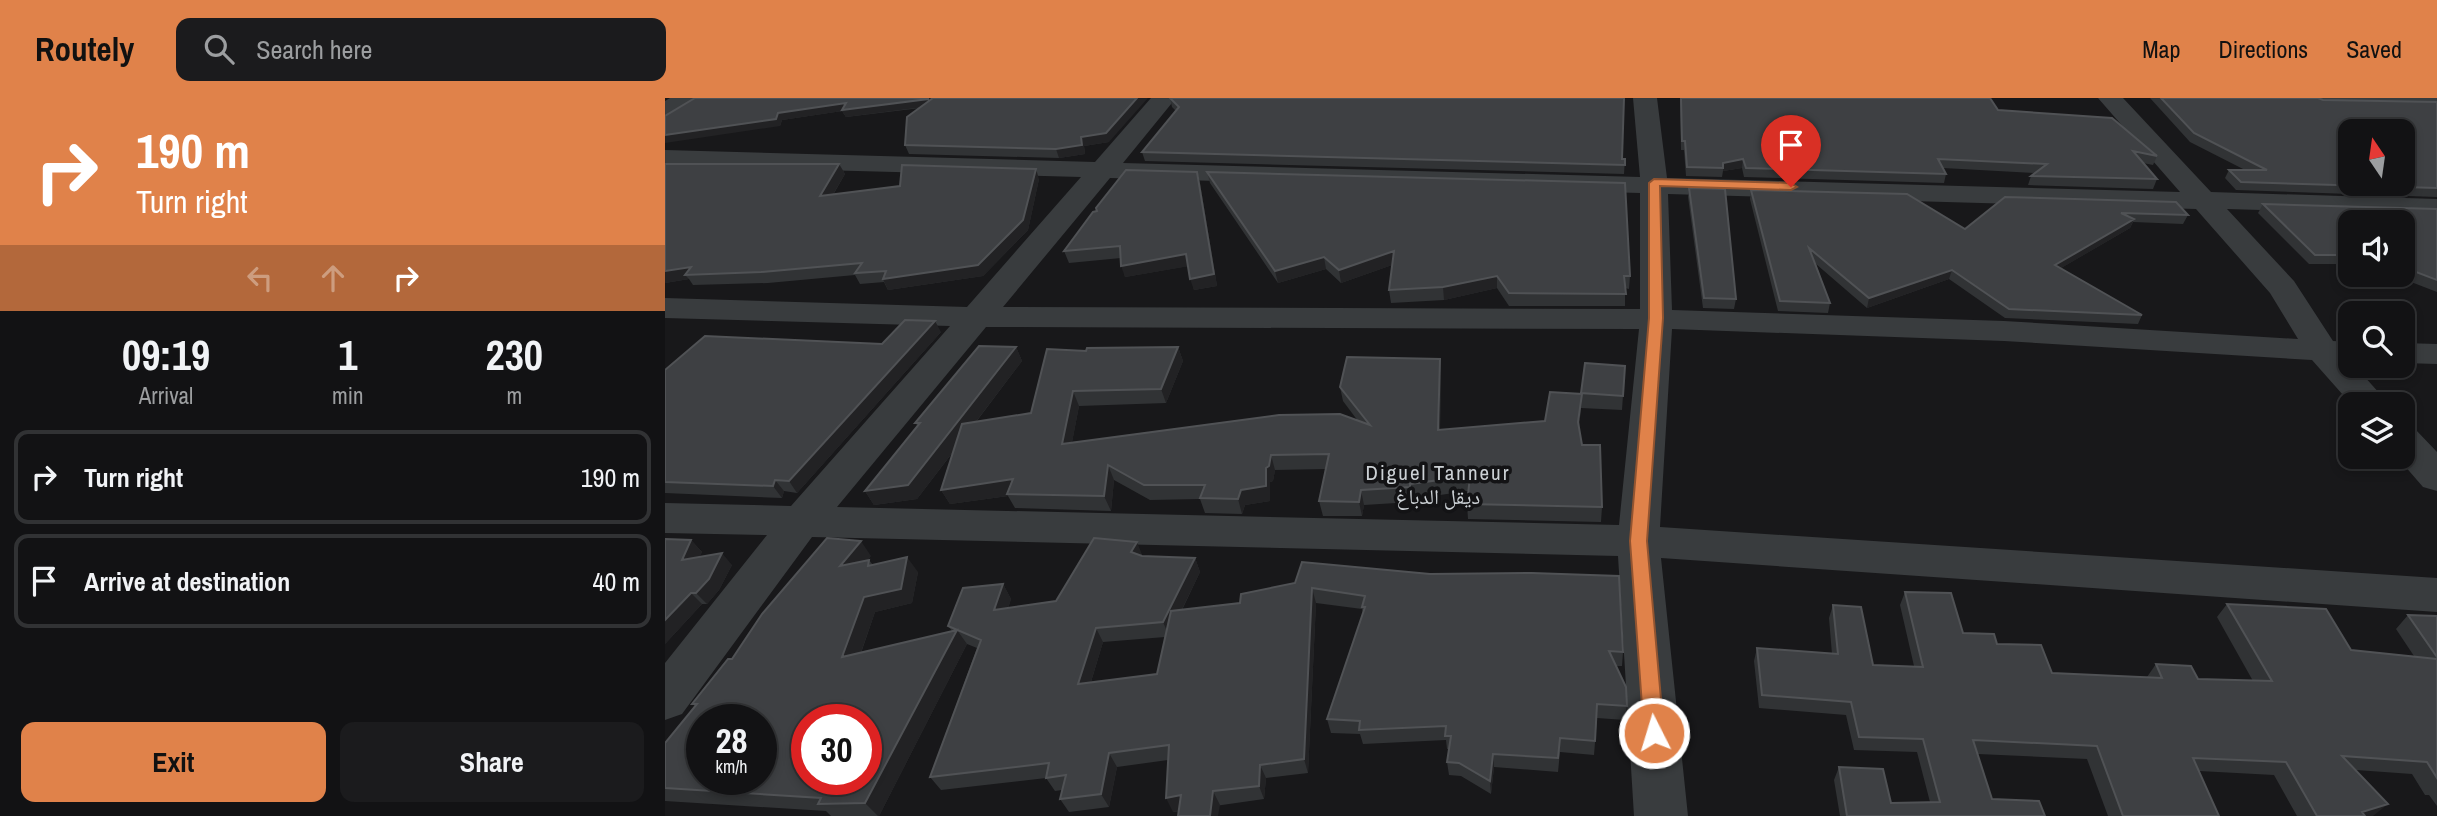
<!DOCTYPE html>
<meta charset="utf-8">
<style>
:root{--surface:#121214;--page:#1b1b1d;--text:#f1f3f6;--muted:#9c9ea0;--line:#313234;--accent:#e0824a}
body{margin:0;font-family:"Archivo Narrow","Noto Naskh Arabic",sans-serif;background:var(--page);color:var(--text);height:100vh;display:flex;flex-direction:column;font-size:26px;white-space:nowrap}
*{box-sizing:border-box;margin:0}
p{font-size:23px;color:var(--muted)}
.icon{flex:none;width:38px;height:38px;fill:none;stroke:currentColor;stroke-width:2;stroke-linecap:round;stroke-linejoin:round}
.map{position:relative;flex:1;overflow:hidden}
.side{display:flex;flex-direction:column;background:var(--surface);width:665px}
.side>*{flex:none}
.hud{background:#e0824a;color:#fff;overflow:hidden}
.needle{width:46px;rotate:347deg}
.controls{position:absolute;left:1673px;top:21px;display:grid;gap:14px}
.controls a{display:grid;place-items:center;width:77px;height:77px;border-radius:14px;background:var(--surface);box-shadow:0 4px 10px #0003,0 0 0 2px var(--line);font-size:35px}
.speed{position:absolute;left:21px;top:606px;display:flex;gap:14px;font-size:35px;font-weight:700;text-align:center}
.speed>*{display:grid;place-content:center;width:91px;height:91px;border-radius:50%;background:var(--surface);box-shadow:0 4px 10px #0003,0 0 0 2px var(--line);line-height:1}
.speed small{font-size:18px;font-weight:400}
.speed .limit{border:10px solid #d22;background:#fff;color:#111}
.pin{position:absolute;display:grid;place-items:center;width:60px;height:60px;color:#fff;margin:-72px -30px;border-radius:50% 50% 50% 0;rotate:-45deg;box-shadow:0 0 7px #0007}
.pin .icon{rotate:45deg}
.me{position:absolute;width:77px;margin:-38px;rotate:355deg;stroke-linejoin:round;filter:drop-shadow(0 0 5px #0008)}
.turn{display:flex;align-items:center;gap:24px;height:147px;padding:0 21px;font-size:32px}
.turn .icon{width:91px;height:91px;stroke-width:2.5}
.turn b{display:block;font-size:49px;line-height:60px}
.lanes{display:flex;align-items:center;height:66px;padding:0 21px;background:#0003;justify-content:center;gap:35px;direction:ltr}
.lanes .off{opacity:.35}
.eta{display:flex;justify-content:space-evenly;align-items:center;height:119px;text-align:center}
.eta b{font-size:42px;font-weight:800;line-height:49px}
.button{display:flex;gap:14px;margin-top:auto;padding:14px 21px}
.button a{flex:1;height:80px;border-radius:14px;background:var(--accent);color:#111;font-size:28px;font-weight:800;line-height:80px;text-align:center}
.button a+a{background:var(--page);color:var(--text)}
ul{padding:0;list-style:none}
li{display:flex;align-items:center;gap:21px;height:94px;margin:0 14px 10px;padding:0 7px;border:4px solid var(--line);border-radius:14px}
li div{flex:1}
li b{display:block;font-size:26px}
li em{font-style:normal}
header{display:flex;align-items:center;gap:42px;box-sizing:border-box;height:98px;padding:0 35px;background:var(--accent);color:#111}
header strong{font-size:33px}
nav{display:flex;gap:38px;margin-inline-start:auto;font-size:24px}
.search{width:490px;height:63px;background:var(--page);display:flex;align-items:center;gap:18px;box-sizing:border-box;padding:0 24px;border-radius:14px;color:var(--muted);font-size:26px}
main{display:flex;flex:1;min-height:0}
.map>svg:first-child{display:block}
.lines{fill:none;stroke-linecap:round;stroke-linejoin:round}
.minor{fill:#393c3e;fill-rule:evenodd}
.wall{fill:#313335;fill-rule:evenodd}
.shaded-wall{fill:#222224}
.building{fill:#3e4043;stroke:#505255;stroke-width:2;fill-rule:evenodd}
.route{fill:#e0824a;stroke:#925430;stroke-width:2}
.labels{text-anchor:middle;stroke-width:7;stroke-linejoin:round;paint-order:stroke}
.neighbourhood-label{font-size:21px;letter-spacing:2px;fill:#ccd1d5;stroke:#131315}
</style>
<header>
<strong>Routely</strong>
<div class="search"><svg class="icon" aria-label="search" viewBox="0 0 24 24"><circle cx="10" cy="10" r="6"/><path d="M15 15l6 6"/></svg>Search here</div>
<nav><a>Map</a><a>Directions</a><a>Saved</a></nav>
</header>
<main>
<section class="side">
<div class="hud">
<div class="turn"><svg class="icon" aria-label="right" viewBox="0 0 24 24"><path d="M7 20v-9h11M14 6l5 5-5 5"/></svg><div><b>190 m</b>Turn right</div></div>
<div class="lanes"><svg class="icon off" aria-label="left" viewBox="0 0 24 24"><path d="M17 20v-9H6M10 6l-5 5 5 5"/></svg><svg class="icon off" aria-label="ahead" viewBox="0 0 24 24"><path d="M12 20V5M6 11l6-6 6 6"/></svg><svg class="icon" aria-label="right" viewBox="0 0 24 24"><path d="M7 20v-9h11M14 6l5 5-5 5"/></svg></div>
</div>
<div class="eta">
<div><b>09:19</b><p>Arrival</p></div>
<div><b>1</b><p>min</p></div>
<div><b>230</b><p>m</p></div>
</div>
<ul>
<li><svg class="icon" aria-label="right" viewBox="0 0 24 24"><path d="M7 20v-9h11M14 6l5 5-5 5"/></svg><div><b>Turn right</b></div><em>190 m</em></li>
<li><svg class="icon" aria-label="arrive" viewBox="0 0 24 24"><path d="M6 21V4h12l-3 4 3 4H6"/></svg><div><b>Arrive at destination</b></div><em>40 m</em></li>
</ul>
<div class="button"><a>Exit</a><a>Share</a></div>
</section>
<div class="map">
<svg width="1772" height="718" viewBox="0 0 1772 718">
<rect width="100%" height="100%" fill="#18181a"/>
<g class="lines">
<path class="minor" d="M5 0H33L8 18 0 20V3Z
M486 0H511L458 65 975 79 968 0H992L1002 80 1515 94 1433 0H1458L1546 94 1772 101V117L1562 111 1629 183 1668 243 1685 244V268H1690L1724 306H1686L1647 262 1339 243 1007 231 995 429 1772 480V514L996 460 1023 718H969L953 458 147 439 17 616 0 622V565L102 437 0 435V405L126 408 285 228 0 220V200L302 209 416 79 0 68V52L430 64ZM445 80 975 95V211L338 209ZM1003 96 1531 111 1605 195 1633 241 1339 223 1007 212ZM321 229 974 231 954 427 172 409Z
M1642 0H1772V10L1654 7 1646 5Z
M1738 245 1772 246V266L1738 265Z
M1738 328 1751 332 1772 354V393L1758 389 1732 359H1738Z"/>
</g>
<path class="wall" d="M267 0 444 44 419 48 420 56 394 60 244 56 240 47 255 10 181 19 177 13 117 22 115 28 0 18Z
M505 0 960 61 959 76 480 63 477 54 511 13 507 9Z
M1015 0H1325L1333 12 1492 58 1488 67 1478 65 1492 81 1488 91 1363 87 1366 78 1371 75 1278 70 1281 76 1279 85 1079 79 1077 70 1058 73 1057 79 1021 78 1019 52H1016Z
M1485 0H1653L1658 2 1772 4V99L1571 92 1560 80 1564 72H1580L1525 44Z
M174 66 180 76 168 97 374 81 363 132 318 178 223 192 219 184 195 186 190 177 103 185 28 187 24 181 0 185Z
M532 74 535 85 552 188 529 192 523 168 460 179 456 160 404 165 399 153 432 113Z
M542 74 965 178 964 191 960 190V208H844L832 190 779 202 726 205 724 192 727 167 676 185 661 171 613 185 545 85Z
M1024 90 1071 201 1069 211 1038 210 1023 99Z
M1086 92 1300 131 1340 99 1523 117 1518 126 1468 124 1465 130 1396 170 1477 217 1473 226 1340 220 1284 181 1202 210 1151 166 1165 205 1163 215 1113 213 1085 101Z
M1598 106 1772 111V194L1728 177H1738V124H1685V166L1680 173 1671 166H1644L1593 115Z
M276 234 132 395 119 393 117 400 0 395V272L217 246Z
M351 249 357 263 311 324 366 315 421 253 513 249 518 263 501 305 414 308 407 344 693 323 678 303 675 289 775 261 776 275 775 332 880 323 916 296 960 268 957 312 916 310 914 329 917 347 937 409 936 424 803 421 802 406 803 393 747 401V404L699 407 697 418H658L654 403 661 371 610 372 608 383 605 384V403L580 407 577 416 540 415 535 401 485 402 449 382 446 413 350 410 343 398 285 406 276 392 288 354 252 401 209 407 200 393 253 328 250 325Z
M26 442 37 454 34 459 67 467 54 492 42 506H37L0 546Z
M206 458 202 463 204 462 208 467 253 474 247 505 210 514 196 555 287 533 283 528 338 486 346 501 343 510 391 503 478 458 530 460 535 474 517 512 575 505 630 485 637 464 958 554 957 568H950L962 608 960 622 932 620 929 657 895 654 893 674 829 669 826 696 796 678 784 677 782 664 784 651H782L781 642 698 646 695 636 666 635 662 621 698 515 697 511 651 505 643 675 601 680 599 701 508 714 503 662 452 669 444 709 404 714 395 701 397 692 390 693 381 680 276 692 265 679 312 550 302 546 214 718H166L161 713 0 703V645L30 608 27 606 67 561ZM500 539 492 576 426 584 438 544Z
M1240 494 1298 535 1332 546 1387 575 1482 579 1491 566 1533 581 1588 583 1552 519 1562 506 1686 552 1749 558 1731 531 1743 517 1772 518V708L1764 697H1760L1747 676 1691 672 1708 718H1632L1609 677 1534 673 1554 718H1443L1422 661 1313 656 1327 701 1380 718H1175L1169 682 1174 669 1226 705 1265 704 1252 654 1189 652 1181 617 1094 610 1089 563 1092 550 1167 556 1164 520 1168 507 1208 567 1249 568 1235 507Z"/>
<path class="shaded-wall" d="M267 0 266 8 181 19 177 13 117 22 115 28 0 45V37L113 15 181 5Z
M472 0H483L444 44 419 48 420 56 394 60 391 51 416 39Z
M1078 61 1077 70 1058 73V65Z
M174 66 180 76 161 108 155 98Z
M371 71 374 81 363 132 318 178 223 192 218 181Z
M532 74 535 85 552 188 529 192 525 181Z
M1469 121 1465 130 1386 176 1390 167Z
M729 153 730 166 676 185 674 172Z
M521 156 525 168 460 179 456 168Z
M659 159 661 171 613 185 610 173Z
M26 169 20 177 24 181 0 185V173Z
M1287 172 1284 181 1202 210 1204 200Z
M832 178V190L779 202 778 189Z
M270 223 276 234 132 395 124 383Z
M351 249 357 263 252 401 209 407 200 393Z
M513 249 518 263 501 305 496 291Z
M775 261 776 275 774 347 773 332Z
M408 293 414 308 404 360 397 346Z
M917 296 916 311 913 339V324Z
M606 357 610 372 608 383 605 384V403L580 407 577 416 573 401 576 392 601 370Z
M443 367 449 382 446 413 439 398Z
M348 381 342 396 343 398 285 406 276 392Z
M110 382 119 393 117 400 108 388Z
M696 392 699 407 697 418 694 404Z
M26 442 37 454 28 474 17 462Z
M196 443 206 458 186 482 175 468Z
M472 444 478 459 466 454Z
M57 455 67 467 54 492 42 506 31 495Z
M242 459 253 474 247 505 210 514 189 574 177 559 199 499Z
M530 460 535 474 504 538 498 524Z
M338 486 346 501 338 526 329 512Z
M647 490 651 505 643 675 639 661Z
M26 495 37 506 0 546V522Z
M431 530 438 544 421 600 413 586Z
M292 532 302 546 214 718H213L200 705Z
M444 655 452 669 444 709 436 696Z
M828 656 829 669 826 696 825 683Z
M595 667 601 680 599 701 594 688Z
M548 693 555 707 553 718H545Z
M516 697 523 710 508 714 501 700Z
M1723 706 1708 718H1692L1697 714Z"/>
<path class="building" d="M30 0H263V1L177 12 181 5 113 15 111 21 0 37V18Z
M268 0H472L441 35 416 39 417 47 391 51 240 47 242 19Z
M505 0H959L957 61H960V67L477 54 514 9Z
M1016 0H1325L1333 12 1447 20 1492 58 1468 53 1492 81 1366 78 1382 66 1273 61 1281 76 1081 70 1078 61 1058 65V70L1022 69 1020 43H1017Z
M1496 0H1653L1658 2 1772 4V90L1576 84 1564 72H1602L1529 35ZM1685 33H1738V86H1685Z
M0 66H174L155 98 235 88 237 67 371 71 358 122 313 167 218 181 221 173 190 175 197 165 96 174 20 177 26 169 0 173Z
M461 72 532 74 549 176 525 181 521 156 456 168 455 148 399 153 428 114 432 113 431 110Z
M542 74 960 85 965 178H959L961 196 844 195 832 178 778 189 724 192 729 153 674 172 659 159 610 173Z
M1024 90 1060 91 1071 201 1039 200Z
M1086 92 1242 96 1300 131 1340 99 1511 104 1523 117 1456 115 1469 121 1390 167 1477 217 1344 211 1287 172 1204 200 1144 150 1165 205 1115 203Z
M1598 106 1772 111V182L1738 169V124H1685V163L1676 157H1650Z
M240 222 270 223 124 383 110 382 108 388 0 384V272L40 238 217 246Z
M314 248 351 249 243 387 200 393 255 325H250Z
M513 249 496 291 408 293 397 346 614 317 675 316 705 327 675 289 682 259 775 261 773 332 880 323 885 294 917 296 913 324 917 347H935L937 409 802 406 805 378 745 386V389L696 392 694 404 654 403 664 356 606 357 604 368 601 370V388L576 392 573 401 535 400 540 387H479L443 367 439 398 342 396 348 381 276 392 297 326 366 315 382 251 421 253 422 250Z
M920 265 960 268 958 298 916 295Z
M162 440 196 443 175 468 204 462 203 468 242 459 236 491 199 499 177 559 292 532 200 705 153 706 156 700 0 690V645L32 606H27L63 561H67L97 516ZM37 621H96V681H37ZM142 621H201V681H142Z
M429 440 472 444 466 454 477 458 530 460 498 524 431 530 413 586 492 576 506 513 575 505 576 496 630 485 637 464 765 476 867 475 954 478 958 554 944 553 961 589 962 608 932 606 930 643 895 640 893 660 828 656 825 683 794 665 782 664 786 638H780L781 628 694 632 695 623 662 621 700 509H697L700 498 647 490 639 661 595 667 594 688 548 693 545 718H513L516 697 501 700 504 647 444 655 436 696 395 701 401 677 381 680 384 665 265 679 316 542 283 528 298 490 338 486 329 512 391 503Z
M0 441 26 442 17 462 57 455 44 481 31 495H26L0 522Z
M1240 494 1286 495 1298 535 1329 536 1332 546 1376 547 1387 575 1497 580 1491 566 1526 568 1533 581 1607 583 1562 506 1661 511 1686 552 1772 561V680L1762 664 1677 658 1723 706 1697 714 1700 718H1652L1621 664 1528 660 1554 718H1458L1432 648 1308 642 1327 701 1374 703 1380 718H1182L1174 669 1218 671 1226 705 1275 704 1258 641 1194 639 1186 604 1097 597 1092 550 1173 556 1168 507 1196 509 1208 567 1258 569Z
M1743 517 1772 518V559Z"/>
<path class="route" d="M989 81 1126 85 1132 89 1126 92 995 88 998 220 982 443 999 635 996 642 989 645 982 642 979 635 965 443 984 220V85Z"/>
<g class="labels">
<g class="neighbourhood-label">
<text x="773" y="382">Diguel Tanneur<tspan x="773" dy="24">ديقل الدباغ</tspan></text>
</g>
</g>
</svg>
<div class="controls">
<a><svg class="needle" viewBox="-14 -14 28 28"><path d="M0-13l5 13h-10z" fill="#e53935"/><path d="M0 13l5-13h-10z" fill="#9c9ea0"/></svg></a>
<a><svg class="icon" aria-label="sound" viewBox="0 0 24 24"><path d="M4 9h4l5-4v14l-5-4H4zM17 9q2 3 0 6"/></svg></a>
<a><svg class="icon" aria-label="search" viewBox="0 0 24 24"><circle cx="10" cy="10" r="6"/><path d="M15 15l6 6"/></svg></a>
<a><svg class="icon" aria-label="layers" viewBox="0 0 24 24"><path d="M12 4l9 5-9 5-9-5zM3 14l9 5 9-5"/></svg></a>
</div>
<div class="speed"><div>28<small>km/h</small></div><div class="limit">30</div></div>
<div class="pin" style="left:1126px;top:89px;background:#d93025"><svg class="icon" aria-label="arrive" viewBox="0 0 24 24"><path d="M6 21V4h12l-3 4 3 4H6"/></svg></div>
<svg class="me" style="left:989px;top:635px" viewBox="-20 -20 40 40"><circle r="17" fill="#e0824a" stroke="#fff" stroke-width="3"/><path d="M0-11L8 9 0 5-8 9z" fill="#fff"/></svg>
</div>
</main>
